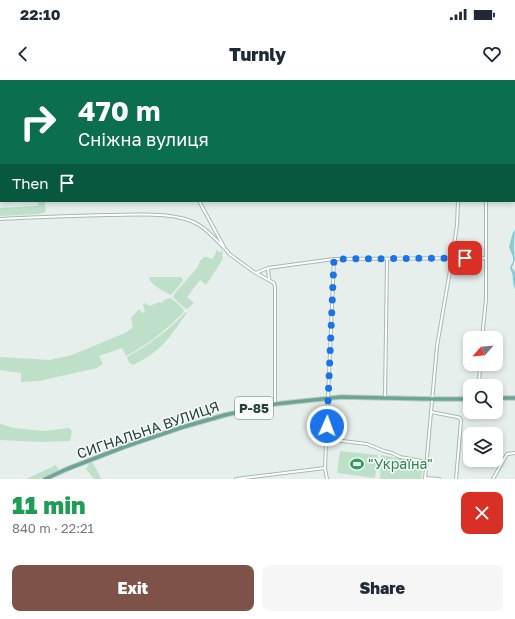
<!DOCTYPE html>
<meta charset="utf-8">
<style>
:root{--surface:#fff;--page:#f6f6f7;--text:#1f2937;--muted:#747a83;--accent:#7f5249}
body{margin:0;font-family:"Golos Text",sans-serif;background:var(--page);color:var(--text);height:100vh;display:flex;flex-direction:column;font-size:15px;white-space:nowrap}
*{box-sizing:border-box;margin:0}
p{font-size:13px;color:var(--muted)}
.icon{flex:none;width:22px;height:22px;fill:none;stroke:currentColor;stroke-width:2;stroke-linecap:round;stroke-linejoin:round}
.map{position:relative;height:399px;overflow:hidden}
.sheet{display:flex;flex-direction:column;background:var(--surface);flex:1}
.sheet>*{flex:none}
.banner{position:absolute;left:0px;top:0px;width:515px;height:122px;box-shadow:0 2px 6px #0003;background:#0b6e4f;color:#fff;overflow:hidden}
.needle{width:26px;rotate:243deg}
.fabs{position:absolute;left:463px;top:251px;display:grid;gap:8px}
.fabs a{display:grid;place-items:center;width:40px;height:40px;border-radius:8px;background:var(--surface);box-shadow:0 2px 6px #0003;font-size:20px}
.pin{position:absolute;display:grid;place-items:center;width:34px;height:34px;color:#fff;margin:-17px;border-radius:8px;box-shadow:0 2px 6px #0006}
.me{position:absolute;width:44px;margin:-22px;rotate:2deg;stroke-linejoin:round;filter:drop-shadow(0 0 3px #0008)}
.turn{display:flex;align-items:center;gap:14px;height:84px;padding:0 12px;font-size:18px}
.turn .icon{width:52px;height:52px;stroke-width:2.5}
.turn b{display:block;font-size:28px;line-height:34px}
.then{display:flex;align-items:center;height:38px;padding:0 12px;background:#0003;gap:8px;font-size:15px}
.round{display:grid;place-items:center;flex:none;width:42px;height:42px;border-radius:8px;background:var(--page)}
.headline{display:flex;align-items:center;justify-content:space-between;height:68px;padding:0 12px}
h1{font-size:24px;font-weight:800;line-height:30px;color:#1e9e55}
.button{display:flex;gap:8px;margin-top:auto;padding:8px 12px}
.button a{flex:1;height:46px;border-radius:8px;background:var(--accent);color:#fff;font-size:16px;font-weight:800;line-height:46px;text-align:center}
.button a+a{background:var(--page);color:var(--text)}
.status{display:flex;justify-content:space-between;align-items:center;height:28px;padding:0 20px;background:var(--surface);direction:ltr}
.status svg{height:11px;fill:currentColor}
header{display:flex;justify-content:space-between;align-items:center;height:52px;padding:0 12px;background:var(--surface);font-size:18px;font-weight:800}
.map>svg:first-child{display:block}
.green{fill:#bfe0c8}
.water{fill:#8ec9d4}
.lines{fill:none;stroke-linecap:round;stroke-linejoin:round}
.street-casing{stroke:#a8b8b2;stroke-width:4}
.primary-casing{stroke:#c2cac8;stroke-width:5.5}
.street{stroke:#fff;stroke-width:2}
.primary{stroke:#6aa596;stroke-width:3.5}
.route{stroke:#1a73e8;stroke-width:7;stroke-dasharray:0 12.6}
.labels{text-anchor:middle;stroke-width:3;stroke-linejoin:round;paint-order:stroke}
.shield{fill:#f7fbf9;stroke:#637a73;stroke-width:1}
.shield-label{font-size:13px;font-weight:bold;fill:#24423a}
.street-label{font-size:14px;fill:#24423a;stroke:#f7fbf9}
.leisure-label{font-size:14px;fill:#27864d;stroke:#f7fbf9;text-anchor:start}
</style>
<div class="status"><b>22:10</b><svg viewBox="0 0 49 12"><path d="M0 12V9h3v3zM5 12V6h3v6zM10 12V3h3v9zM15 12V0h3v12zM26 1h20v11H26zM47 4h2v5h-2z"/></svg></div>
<header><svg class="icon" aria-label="back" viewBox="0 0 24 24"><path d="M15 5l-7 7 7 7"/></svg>Turnly<svg class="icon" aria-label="heart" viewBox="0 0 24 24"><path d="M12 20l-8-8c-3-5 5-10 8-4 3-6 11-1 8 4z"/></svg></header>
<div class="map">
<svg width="515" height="399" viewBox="0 0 515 399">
<rect width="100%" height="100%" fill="#e6efeb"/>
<path class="green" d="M37 121H45V126L46 132 39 134 0 136V128L34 126 39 125Z
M217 170 219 172 222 171 223 173 222 175 223 179 206 205 200 200 187 217 194 223 187 229 182 226 173 217 175 213 197 188 200 181 204 177H208L210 179 213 178 216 173V171Z
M150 197H181L183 200 182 202 171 215C163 211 152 206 149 198Z
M170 218 176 222 184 230 183 233C165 251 149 264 126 276L122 268 99 276 103 284 97 288 39 301 21 302V293L0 290V277L50 280 72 275 127 252 133 247 131 238 138 230H140L142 233 145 232 143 224 145 223 150 226 159 222 162 223 164 220Z
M186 232 187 233C180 242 174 252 166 261 157 272 145 279 133 285 129 283 128 281 127 277 149 265 169 250 186 232Z
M0 344 14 348 43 351 70 348 72 352 70 361 42 362 0 360Z
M340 371 378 375 375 398 337 393Z
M381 375 424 383 421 399H380Z
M91 380 101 398 102 399H94L86 389Z
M56 385 59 390 40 399H26Z"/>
<path class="water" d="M515 150 514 167 515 179 512 188 515 192V209C511 202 515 196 510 189L511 185 513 182V177L509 167 513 152Z"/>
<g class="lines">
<g class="street-casing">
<path id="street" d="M106 0 107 1
M384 0V1
M441 0 442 1
M468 0V1
M514 18H515
M514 82H515
M199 121 224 167
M0 139C36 137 73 136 109 135 135 135 176 131 199 145 210 152 219 163 228 172
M228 173 254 192 274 203 275 207V324
M268 188 269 199
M256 193 268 188 334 179 486 178
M482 258 486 219V121
M479 306 480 284
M385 318 387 179
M431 332 457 337 460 338 461 341 456 399
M327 357 334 360 367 364 384 371 392 373 400 377 427 382
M425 398 439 399
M236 399 325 388
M327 399 325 388 334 179
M425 399 437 266 452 179 457 145 458 121
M493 399 507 374 515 373"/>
</g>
<g class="primary-casing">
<path id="primary" d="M496 318H515
M45 399 67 389 124 367 183 347 225 335 275 324 341 317 432 319H470"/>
</g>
<use href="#street" class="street"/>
<use href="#primary" class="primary"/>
</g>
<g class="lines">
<path class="route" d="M327 346 334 179 465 178"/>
</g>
<defs>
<g id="stadium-bare" transform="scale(1.08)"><path d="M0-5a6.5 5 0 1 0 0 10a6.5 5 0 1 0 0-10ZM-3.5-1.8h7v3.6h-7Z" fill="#2e9e5b" stroke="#f7fbf9" stroke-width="2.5" paint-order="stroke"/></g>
</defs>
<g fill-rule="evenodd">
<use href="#stadium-bare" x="357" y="384"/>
</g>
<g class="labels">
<rect class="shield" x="235" y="317" width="38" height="22" rx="3"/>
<g class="shield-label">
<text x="254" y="333">Р-85</text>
</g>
<g class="street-label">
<text transform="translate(148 350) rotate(-19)" y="5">СИГНАЛЬНА ВУЛИЦЯ</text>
</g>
<g class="leisure-label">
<text x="368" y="389">"Україна"</text>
</g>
</g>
</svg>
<div class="fabs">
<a><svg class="needle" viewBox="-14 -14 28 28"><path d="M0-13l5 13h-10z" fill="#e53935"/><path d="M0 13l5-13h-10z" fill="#747a83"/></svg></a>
<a><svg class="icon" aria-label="search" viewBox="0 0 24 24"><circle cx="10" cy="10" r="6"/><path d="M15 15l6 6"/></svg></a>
<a><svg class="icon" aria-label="layers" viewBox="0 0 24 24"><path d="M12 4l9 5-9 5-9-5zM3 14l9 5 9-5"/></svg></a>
</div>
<div class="pin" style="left:465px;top:178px;background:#d93025"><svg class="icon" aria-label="arrive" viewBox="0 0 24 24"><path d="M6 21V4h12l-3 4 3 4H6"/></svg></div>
<svg class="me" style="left:327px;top:346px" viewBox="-20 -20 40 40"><circle r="17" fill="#1a73e8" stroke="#fff" stroke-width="3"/><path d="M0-11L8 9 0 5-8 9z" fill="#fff"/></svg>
<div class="banner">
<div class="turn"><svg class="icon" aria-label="right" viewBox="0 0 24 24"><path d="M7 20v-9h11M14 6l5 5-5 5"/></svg><div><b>470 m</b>Сніжна вулиця</div></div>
<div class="then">Then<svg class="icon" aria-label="arrive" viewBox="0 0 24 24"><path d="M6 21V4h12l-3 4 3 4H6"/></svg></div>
</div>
</div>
<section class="sheet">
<div class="headline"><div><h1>11 min</h1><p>840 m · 22:21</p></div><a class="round" style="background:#d93025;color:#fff"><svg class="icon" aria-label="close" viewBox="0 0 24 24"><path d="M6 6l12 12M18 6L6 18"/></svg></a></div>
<div class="button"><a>Exit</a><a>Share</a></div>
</section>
